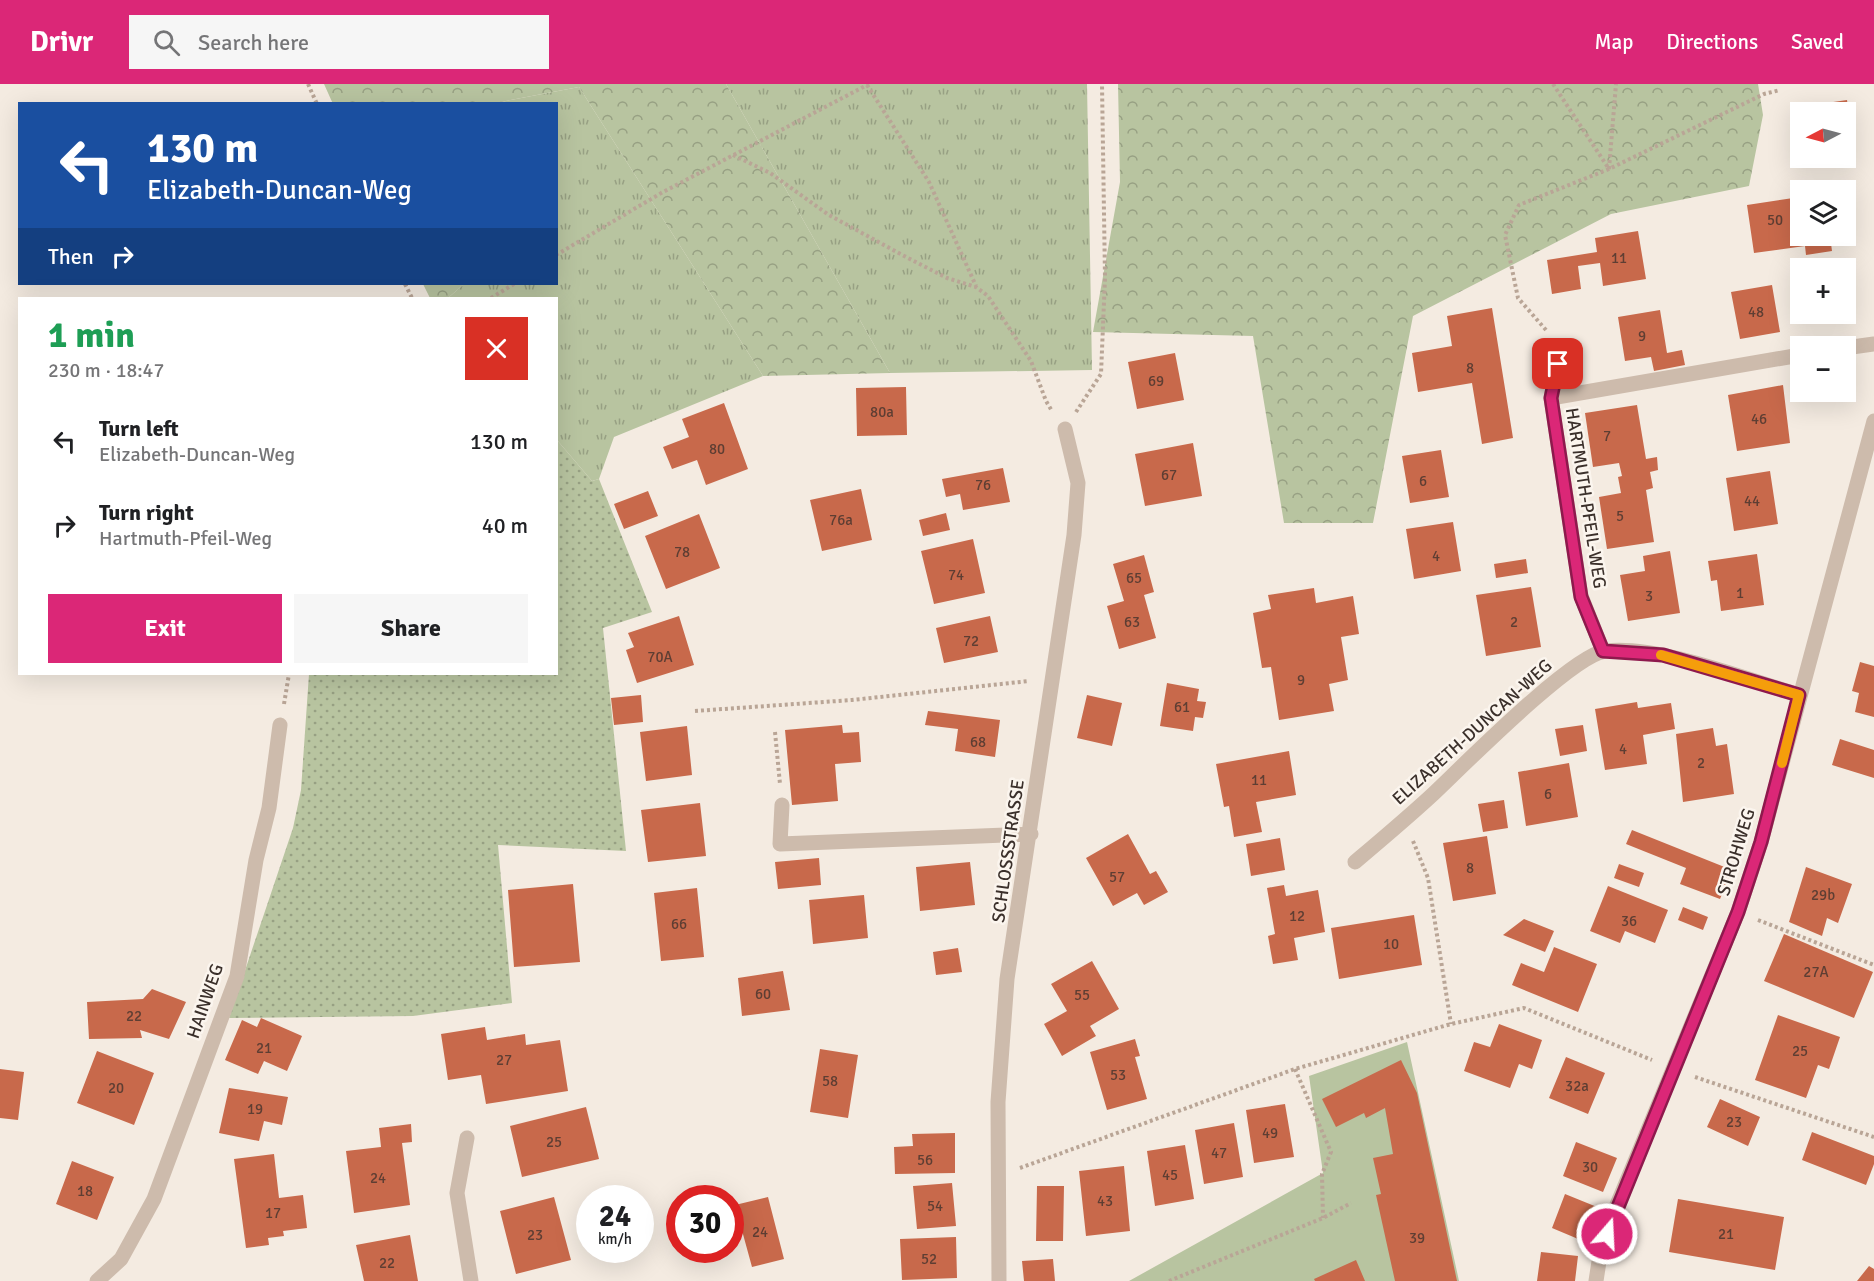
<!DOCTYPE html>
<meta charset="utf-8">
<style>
:root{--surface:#fff;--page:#f6f6f6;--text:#202124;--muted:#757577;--accent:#db2777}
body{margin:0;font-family:Signika,sans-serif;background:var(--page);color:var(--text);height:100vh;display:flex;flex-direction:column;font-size:22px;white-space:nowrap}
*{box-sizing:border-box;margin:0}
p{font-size:20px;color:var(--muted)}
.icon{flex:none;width:33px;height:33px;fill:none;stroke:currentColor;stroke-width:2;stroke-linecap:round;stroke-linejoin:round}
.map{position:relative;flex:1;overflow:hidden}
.sheet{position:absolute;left:18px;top:213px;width:540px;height:378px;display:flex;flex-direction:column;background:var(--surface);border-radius:0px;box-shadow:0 6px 24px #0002}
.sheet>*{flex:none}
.banner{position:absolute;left:18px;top:18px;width:540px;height:183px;border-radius:0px;box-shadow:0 6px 24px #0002;background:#1a4fa0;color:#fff;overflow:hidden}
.needle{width:39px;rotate:264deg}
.buttons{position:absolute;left:1790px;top:18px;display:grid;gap:12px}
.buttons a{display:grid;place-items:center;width:66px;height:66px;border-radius:0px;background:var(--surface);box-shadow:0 6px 24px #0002;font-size:30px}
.speed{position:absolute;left:576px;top:1101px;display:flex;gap:12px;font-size:30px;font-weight:700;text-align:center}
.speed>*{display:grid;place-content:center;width:78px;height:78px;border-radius:50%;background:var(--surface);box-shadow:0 6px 24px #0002;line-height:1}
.speed small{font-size:15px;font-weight:400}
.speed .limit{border:9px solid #d22;background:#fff;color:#111}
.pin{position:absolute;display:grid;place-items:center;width:51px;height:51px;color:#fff;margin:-26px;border-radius:12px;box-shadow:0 3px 9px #0006}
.me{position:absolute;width:66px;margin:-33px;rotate:19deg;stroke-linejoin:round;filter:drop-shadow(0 0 4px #0008)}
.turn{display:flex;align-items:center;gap:21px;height:126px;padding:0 30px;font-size:27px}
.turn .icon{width:78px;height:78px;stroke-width:2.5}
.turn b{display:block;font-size:42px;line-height:51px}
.then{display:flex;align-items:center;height:57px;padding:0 30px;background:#0003;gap:12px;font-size:22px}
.round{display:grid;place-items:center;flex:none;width:63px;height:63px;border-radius:0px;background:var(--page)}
.summary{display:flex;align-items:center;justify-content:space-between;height:102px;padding:0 30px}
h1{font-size:36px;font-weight:800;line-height:45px;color:#1e9e55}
.primary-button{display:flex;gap:12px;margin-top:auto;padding:12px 30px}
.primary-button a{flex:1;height:69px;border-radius:0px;background:var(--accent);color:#fff;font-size:24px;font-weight:800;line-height:69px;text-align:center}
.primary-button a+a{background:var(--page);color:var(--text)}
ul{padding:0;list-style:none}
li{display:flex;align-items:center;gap:18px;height:84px;padding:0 30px}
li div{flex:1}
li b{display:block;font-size:22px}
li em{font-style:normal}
header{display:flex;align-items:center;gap:36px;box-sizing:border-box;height:84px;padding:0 30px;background:var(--accent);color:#fff}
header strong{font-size:28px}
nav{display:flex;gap:33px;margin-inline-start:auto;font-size:21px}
.search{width:420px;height:54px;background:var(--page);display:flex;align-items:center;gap:15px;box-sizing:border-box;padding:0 21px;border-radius:0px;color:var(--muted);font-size:22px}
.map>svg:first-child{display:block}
.grass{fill:url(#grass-tufts)}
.forest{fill:url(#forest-crowns)}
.garden{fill:url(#garden-dots)}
.pitch{fill:#b8c4a0}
.building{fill:#c8694b}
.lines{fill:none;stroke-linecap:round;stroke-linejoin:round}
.path{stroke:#b9a596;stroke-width:4;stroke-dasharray:3 3;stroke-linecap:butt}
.minor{stroke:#cdbbac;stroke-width:15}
.route-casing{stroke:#8e194d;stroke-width:15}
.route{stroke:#db2777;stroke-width:10}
.slow{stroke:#f59e0b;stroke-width:10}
.labels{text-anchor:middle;stroke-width:5;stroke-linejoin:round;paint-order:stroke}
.number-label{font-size:15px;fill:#5e3e33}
.street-label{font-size:18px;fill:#3b302b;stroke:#fbf5ee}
</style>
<header>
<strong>Drivr</strong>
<div class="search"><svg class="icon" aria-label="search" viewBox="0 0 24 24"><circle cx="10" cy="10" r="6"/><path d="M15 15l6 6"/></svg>Search here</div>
<nav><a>Map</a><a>Directions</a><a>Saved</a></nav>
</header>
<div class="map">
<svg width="1874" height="1197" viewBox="0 0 1874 1197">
<defs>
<pattern id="grass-tufts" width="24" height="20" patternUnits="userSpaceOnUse" patternTransform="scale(1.5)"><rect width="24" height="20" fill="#b8c4a0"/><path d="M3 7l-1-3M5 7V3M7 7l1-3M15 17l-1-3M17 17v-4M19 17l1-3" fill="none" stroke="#97a083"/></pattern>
<pattern id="forest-crowns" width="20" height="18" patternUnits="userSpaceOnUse" patternTransform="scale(1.5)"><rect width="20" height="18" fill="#b8c4a0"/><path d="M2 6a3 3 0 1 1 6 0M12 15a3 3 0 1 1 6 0" fill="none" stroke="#97a083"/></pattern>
<pattern id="garden-dots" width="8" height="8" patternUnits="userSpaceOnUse" patternTransform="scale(1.5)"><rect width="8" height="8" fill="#b8c4a0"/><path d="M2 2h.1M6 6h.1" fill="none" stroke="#97a083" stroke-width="1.8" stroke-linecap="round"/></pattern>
</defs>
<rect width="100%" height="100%" fill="#f4ebe1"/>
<path class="grass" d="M726 0H1087L1092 286 890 289Z
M579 3 763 292 614 353 599 395 592 397 557 356 556 214H448L464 200H556V20L495 19Z"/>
<path class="forest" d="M324 0H726L890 289 763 292 579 3 495 19 333 20Z
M1118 0H1758L1763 31 1749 102 1611 130 1413 232 1373 439H1284L1253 252 1093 248 1120 98Z
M423 200H464L448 214H430Z"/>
<path class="garden" d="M557 356 592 397 599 395 652 528 603 544 626 767 498 761 512 919 413 932 229 934 293 744 301 706 309 590H556Z"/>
<path class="pitch" d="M1407 958 1459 1197H1129L1323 1089 1309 992Z"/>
<path class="building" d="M1847 16 1855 71 1845 72V28H1800L1799 69 1792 24Z
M1799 74H1829L1830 75 1800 79Z
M1800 113V152H1830L1832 167 1806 171 1805 162 1754 169 1747 121Z
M1638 147 1646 195 1603 202 1600 179 1578 182 1581 205 1552 210 1547 176 1597 168 1595 154Z
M1772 201 1780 248 1740 255 1731 208Z
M1492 224 1513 354 1482 360 1472 299 1418 308 1412 269 1452 262 1447 232Z
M1660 226 1667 269 1682 266 1685 281 1654 287 1651 273 1625 277 1618 233Z
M1175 269 1184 316 1137 325 1128 278Z
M1783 301 1790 359 1737 367 1728 311Z
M906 303 907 351 857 352 856 304Z
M724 319 748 385 706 401 697 376 672 385 663 363 689 353 682 335Z
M1637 321 1646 375 1657 373 1658 386 1650 388 1653 404 1646 406 1654 458 1607 465 1599 413 1621 409 1618 393 1622 392 1619 379 1593 383 1585 329Z
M1193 359 1202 412 1145 422 1135 370Z
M1441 366 1449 413 1410 419 1402 372Z
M1003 384 1010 418 963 426 960 410 946 413 942 395Z
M1770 387 1778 440 1734 447 1726 394Z
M861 405 872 456 822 467 810 416Z
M648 407 658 432 624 445 614 420Z
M946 429 950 446 923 452 919 436Z
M699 430 720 484 666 505 645 452Z
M1453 438 1461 487 1414 495 1406 445Z
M973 455 985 509 934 520 921 467Z
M1670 467 1680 529 1628 537 1620 491 1645 487 1643 472Z
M1757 470 1764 521 1721 527 1717 496 1711 497 1708 477Z
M1144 471 1154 508 1144 511 1156 554 1119 565 1107 522 1124 517 1113 480Z
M1526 475 1528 489 1496 494 1494 480Z
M1531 503 1541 563 1486 572 1476 511Z
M1314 504 1316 519 1353 512 1359 550 1341 553 1348 596 1329 600 1334 627 1279 636 1271 583 1262 584 1253 529 1271 525 1268 511Z
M679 532 694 581 637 599 626 566 634 563 628 549Z
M990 532 998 568 944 579 936 544Z
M1860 578 1874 582V633L1855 628 1859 609 1852 607Z
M1167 599 1199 605 1197 617 1206 618 1203 634 1195 633 1193 647 1160 642Z
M641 611 643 638 614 641 611 614Z
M1087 611 1122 619 1112 662 1077 654Z
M1637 618 1638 624 1671 619 1675 645 1643 651 1647 680 1605 686 1595 625Z
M928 627 1000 636 995 673 955 667 958 645 925 641Z
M842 641 843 649 859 648 861 678 835 680 838 717 792 721 785 646Z
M1583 641 1587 667 1560 672 1555 645Z
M687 642 692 691 646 697 640 648Z
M1713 644 1716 662 1727 660 1734 710 1683 718 1676 650Z
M1840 655 1874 666V694L1832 681Z
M1289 667 1296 711 1256 718 1262 748 1234 753 1229 722 1224 723 1216 680Z
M1569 679 1578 733 1526 742 1518 688Z
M1504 716 1508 744 1483 748 1478 720Z
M700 719 706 772 648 778 641 726Z
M1632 746 1732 786 1720 815 1680 800 1686 784 1626 760Z
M1128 750 1150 790 1156 787 1168 808 1144 821 1137 809 1113 822 1086 774Z
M1487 752 1496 810 1453 817 1443 759Z
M1280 754 1285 786 1251 792 1246 760Z
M819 774 821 801 778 805 775 778Z
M970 778 975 821 920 827 916 783Z
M1619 780 1644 789 1639 803 1614 794Z
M1806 783 1852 800 1838 839 1827 834 1822 852 1789 838Z
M573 800 580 878 514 883 508 806Z
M1284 801 1286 812 1318 806 1325 848 1294 854 1298 876 1273 880 1268 852 1275 850 1267 804Z
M1608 802 1668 826 1655 859 1625 847 1620 859 1590 847Z
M697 804 704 873 661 877 654 809Z
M864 811 868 854 813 860 809 816Z
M1683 823 1708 833 1703 846 1678 836Z
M1414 831 1422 881 1339 895 1331 844Z
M1524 835 1554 847 1545 868 1503 851Z
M1784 850 1873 888 1854 934 1764 897Z
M1554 863 1597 880 1578 928 1512 901 1521 879 1544 888Z
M958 864 962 888 936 891 933 868Z
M1092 877 1119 925 1090 942 1096 952 1062 972 1044 940 1067 927 1051 900Z
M783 887 790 926 742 932 738 894Z
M152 905 186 918 169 955 140 946 142 954 89 955 87 918 143 915Z
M1778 931 1840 953 1829 985 1818 981 1806 1014 1755 996Z
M261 934 302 952 287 987 264 977 258 990 225 976 242 936 257 943Z
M1499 940 1542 956 1532 985 1519 980 1510 1004 1464 987 1474 958 1490 963Z
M485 943 487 956 525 950 526 961 560 956 568 1007 486 1020 481 991 448 996 441 950Z
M1135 955 1140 972 1135 973 1147 1015 1107 1026 1090 968Z
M820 965 858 971 848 1034 810 1028Z
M97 967 154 989 134 1041 77 1019Z
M1566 973 1605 989 1588 1030 1549 1014Z
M1401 976 1417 1009 1457 1197H1395L1376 1111 1381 1110 1373 1074 1393 1070 1385 1024 1366 1034 1364 1029 1336 1043 1322 1015Z
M0 985 24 988 18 1036 0 1034Z
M229 1004 288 1013 282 1041 264 1037 259 1057 219 1049Z
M1720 1015 1760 1033 1748 1062 1707 1043Z
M1285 1020 1294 1073 1254 1079 1246 1026Z
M586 1023 599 1075 522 1093 510 1042Z
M1234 1039 1243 1093 1204 1100 1195 1046Z
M411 1040 412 1058 402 1059 410 1121 354 1129 346 1067 381 1063 379 1044Z
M1812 1048 1874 1072V1080L1866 1101 1802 1076Z
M955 1049V1089L895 1090 894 1063 913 1062 912 1050Z
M1576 1058 1617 1074 1603 1108 1563 1092Z
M1185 1061 1194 1115 1155 1122 1147 1067Z
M274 1070 279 1114 303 1111 307 1144 283 1147 284 1152 268 1154 269 1161 246 1164 234 1075Z
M72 1077 114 1093 97 1136 56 1120Z
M1124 1082 1130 1147 1086 1152 1079 1087Z
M952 1099 956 1142 917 1145 913 1102Z
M1037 1102H1064L1063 1157H1036Z
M1565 1110 1597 1123 1583 1157 1552 1144Z
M554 1113 571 1176 516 1190 500 1127Z
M768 1113 784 1175 752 1183 735 1121Z
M1678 1115 1784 1133 1775 1186 1669 1168Z
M410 1151 418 1197H364L356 1161Z
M956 1153 957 1194 902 1196 900 1155Z
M1541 1168 1578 1172 1575 1197H1537Z
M1053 1175 1055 1197H1024L1022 1177Z
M1356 1176 1365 1197H1315L1314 1195Z
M1869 1182 1874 1185V1197H1857Z"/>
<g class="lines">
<path class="path" d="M308 0 317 20
M1553 0 1609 85
M867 1 929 98 976 202
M733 71 770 89 829 131 906 173 947 194 976 203 988 212 1031 277 1046 317 1052 327
M1609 85 1616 0
M556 171 663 108 869 0
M405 200 412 214
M491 214 514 200
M1546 246 1518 214 1505 151 1519 121 1609 85 1764 10 1780 6
M1076 328 1101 290 1105 194 1102 0
M284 620 289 590
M695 627 852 616 1029 597
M775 648 780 700
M1413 757 1428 794 1451 940
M1758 836 1874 881
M1295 985 1331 1068 1322 1090 1323 1134
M1695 993 1874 1053
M1020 1084 1295 985 1451 940 1524 924 1652 976
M1169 1197 1323 1134 1351 1119"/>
<path class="minor" d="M1561 263 1551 314 1581 512 1603 567
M1845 264 1874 260
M1551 314 1800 271
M782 721 780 760 1031 750
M1355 778C1381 756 1406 735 1431 712 1462 683 1571 572 1605 567 1656 560 1748 596 1799 611
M467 1054 457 1109 471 1197
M97 1197 121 1175 154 1115 237 892 256 776 269 724 280 641
M999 1197 998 1018 1007 895 1074 451 1078 399 1065 345
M1596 1197 1600 1171 1614 1128 1738 828 1761 758 1874 337"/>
</g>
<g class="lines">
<g class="route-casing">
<path id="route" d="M1558 280 1551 314 1581 513 1603 567 1663 571 1799 611 1761 758 1738 828 1607 1150"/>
</g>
<use href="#route" class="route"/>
<path class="slow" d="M1661 571 1799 611 1782 679"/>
</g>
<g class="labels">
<g class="number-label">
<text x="1775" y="141">50</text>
<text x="1619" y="179">11</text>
<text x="1756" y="233">48</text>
<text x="1642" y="257">9</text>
<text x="1470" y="289">8</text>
<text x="1156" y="302">69</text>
<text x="882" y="333">80a</text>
<text x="1759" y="340">46</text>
<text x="1607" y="357">7</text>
<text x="717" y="370">80</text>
<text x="1169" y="396">67</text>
<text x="1423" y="402">6</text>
<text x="983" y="406">76</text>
<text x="1752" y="422">44</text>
<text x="1620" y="437">5</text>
<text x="841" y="441">76a</text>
<text x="682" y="473">78</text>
<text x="1436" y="477">4</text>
<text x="956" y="496">74</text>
<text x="1134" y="499">65</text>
<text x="1740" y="514">1</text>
<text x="1649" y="517">3</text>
<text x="1132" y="543">63</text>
<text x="1514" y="543">2</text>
<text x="971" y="562">72</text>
<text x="660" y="578">70A</text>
<text x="1301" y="601">9</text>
<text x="1182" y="628">61</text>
<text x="978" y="663">68</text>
<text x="1623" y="670">4</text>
<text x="1701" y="684">2</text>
<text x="1259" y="701">11</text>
<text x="1548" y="715">6</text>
<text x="1470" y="789">8</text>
<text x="1117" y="798">57</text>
<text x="1823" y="816">29b</text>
<text x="1297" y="837">12</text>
<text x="1629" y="842">36</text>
<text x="679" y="845">66</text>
<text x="1391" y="865">10</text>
<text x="1816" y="893">27A</text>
<text x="763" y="915">60</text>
<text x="1082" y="916">55</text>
<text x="134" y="937">22</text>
<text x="264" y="969">21</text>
<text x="1800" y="972">25</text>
<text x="504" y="981">27</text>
<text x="1118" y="996">53</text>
<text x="830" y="1002">58</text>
<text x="1577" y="1007">32a</text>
<text x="116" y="1009">20</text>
<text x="255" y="1030">19</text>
<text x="1734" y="1043">23</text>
<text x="1270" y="1054">49</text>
<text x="554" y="1063">25</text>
<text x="1219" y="1074">47</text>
<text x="925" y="1081">56</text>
<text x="1590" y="1088">30</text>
<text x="1170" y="1096">45</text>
<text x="378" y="1099">24</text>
<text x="85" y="1112">18</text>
<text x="1105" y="1122">43</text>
<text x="935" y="1127">54</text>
<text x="273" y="1134">17</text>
<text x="760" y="1153">24</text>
<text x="1726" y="1155">21</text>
<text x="535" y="1156">23</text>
<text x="1417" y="1159">39</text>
<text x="929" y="1180">52</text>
<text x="387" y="1184">22</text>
</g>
<g class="street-label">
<text transform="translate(1586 414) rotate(81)" y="6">HARTMUTH-PFEIL-WEG</text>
<text transform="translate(1472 648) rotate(-42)" y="6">ELIZABETH-DUNCAN-WEG</text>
<text transform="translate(1008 767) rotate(-82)" y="6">SCHLOSSSTRASSE</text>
<text transform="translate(1736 768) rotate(-73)" y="6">STROHWEG</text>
<text transform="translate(205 917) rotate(-71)" y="6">HAINWEG</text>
</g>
</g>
</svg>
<div class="buttons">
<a><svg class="needle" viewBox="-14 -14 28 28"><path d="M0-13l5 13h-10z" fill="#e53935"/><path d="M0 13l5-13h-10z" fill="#757577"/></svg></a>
<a><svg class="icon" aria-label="layers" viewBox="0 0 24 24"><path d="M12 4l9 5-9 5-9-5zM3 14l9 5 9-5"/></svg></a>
<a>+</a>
<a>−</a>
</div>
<div class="speed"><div>24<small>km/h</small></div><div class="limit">30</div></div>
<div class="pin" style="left:1558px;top:280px;background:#d93025"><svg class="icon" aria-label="arrive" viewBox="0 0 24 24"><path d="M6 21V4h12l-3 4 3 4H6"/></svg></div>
<svg class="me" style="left:1607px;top:1150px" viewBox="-20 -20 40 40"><circle r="17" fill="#db2777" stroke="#fff" stroke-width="3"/><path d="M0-11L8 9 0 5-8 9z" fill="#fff"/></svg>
<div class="banner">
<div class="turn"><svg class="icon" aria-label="left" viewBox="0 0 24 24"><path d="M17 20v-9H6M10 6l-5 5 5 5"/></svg><div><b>130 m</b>Elizabeth-Duncan-Weg</div></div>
<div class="then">Then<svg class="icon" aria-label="right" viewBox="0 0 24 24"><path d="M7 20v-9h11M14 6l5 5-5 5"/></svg></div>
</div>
<section class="sheet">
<div class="summary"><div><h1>1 min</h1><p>230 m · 18:47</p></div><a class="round" style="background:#d93025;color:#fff"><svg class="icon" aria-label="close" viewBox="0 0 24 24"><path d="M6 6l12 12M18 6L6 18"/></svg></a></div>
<ul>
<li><svg class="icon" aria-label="left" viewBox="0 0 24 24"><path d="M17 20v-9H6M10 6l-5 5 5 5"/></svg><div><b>Turn left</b><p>Elizabeth-Duncan-Weg</p></div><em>130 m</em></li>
<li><svg class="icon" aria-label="right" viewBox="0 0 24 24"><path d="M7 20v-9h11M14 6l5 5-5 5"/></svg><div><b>Turn right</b><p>Hartmuth-Pfeil-Weg</p></div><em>40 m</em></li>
</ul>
<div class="primary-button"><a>Exit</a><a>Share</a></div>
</section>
</div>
